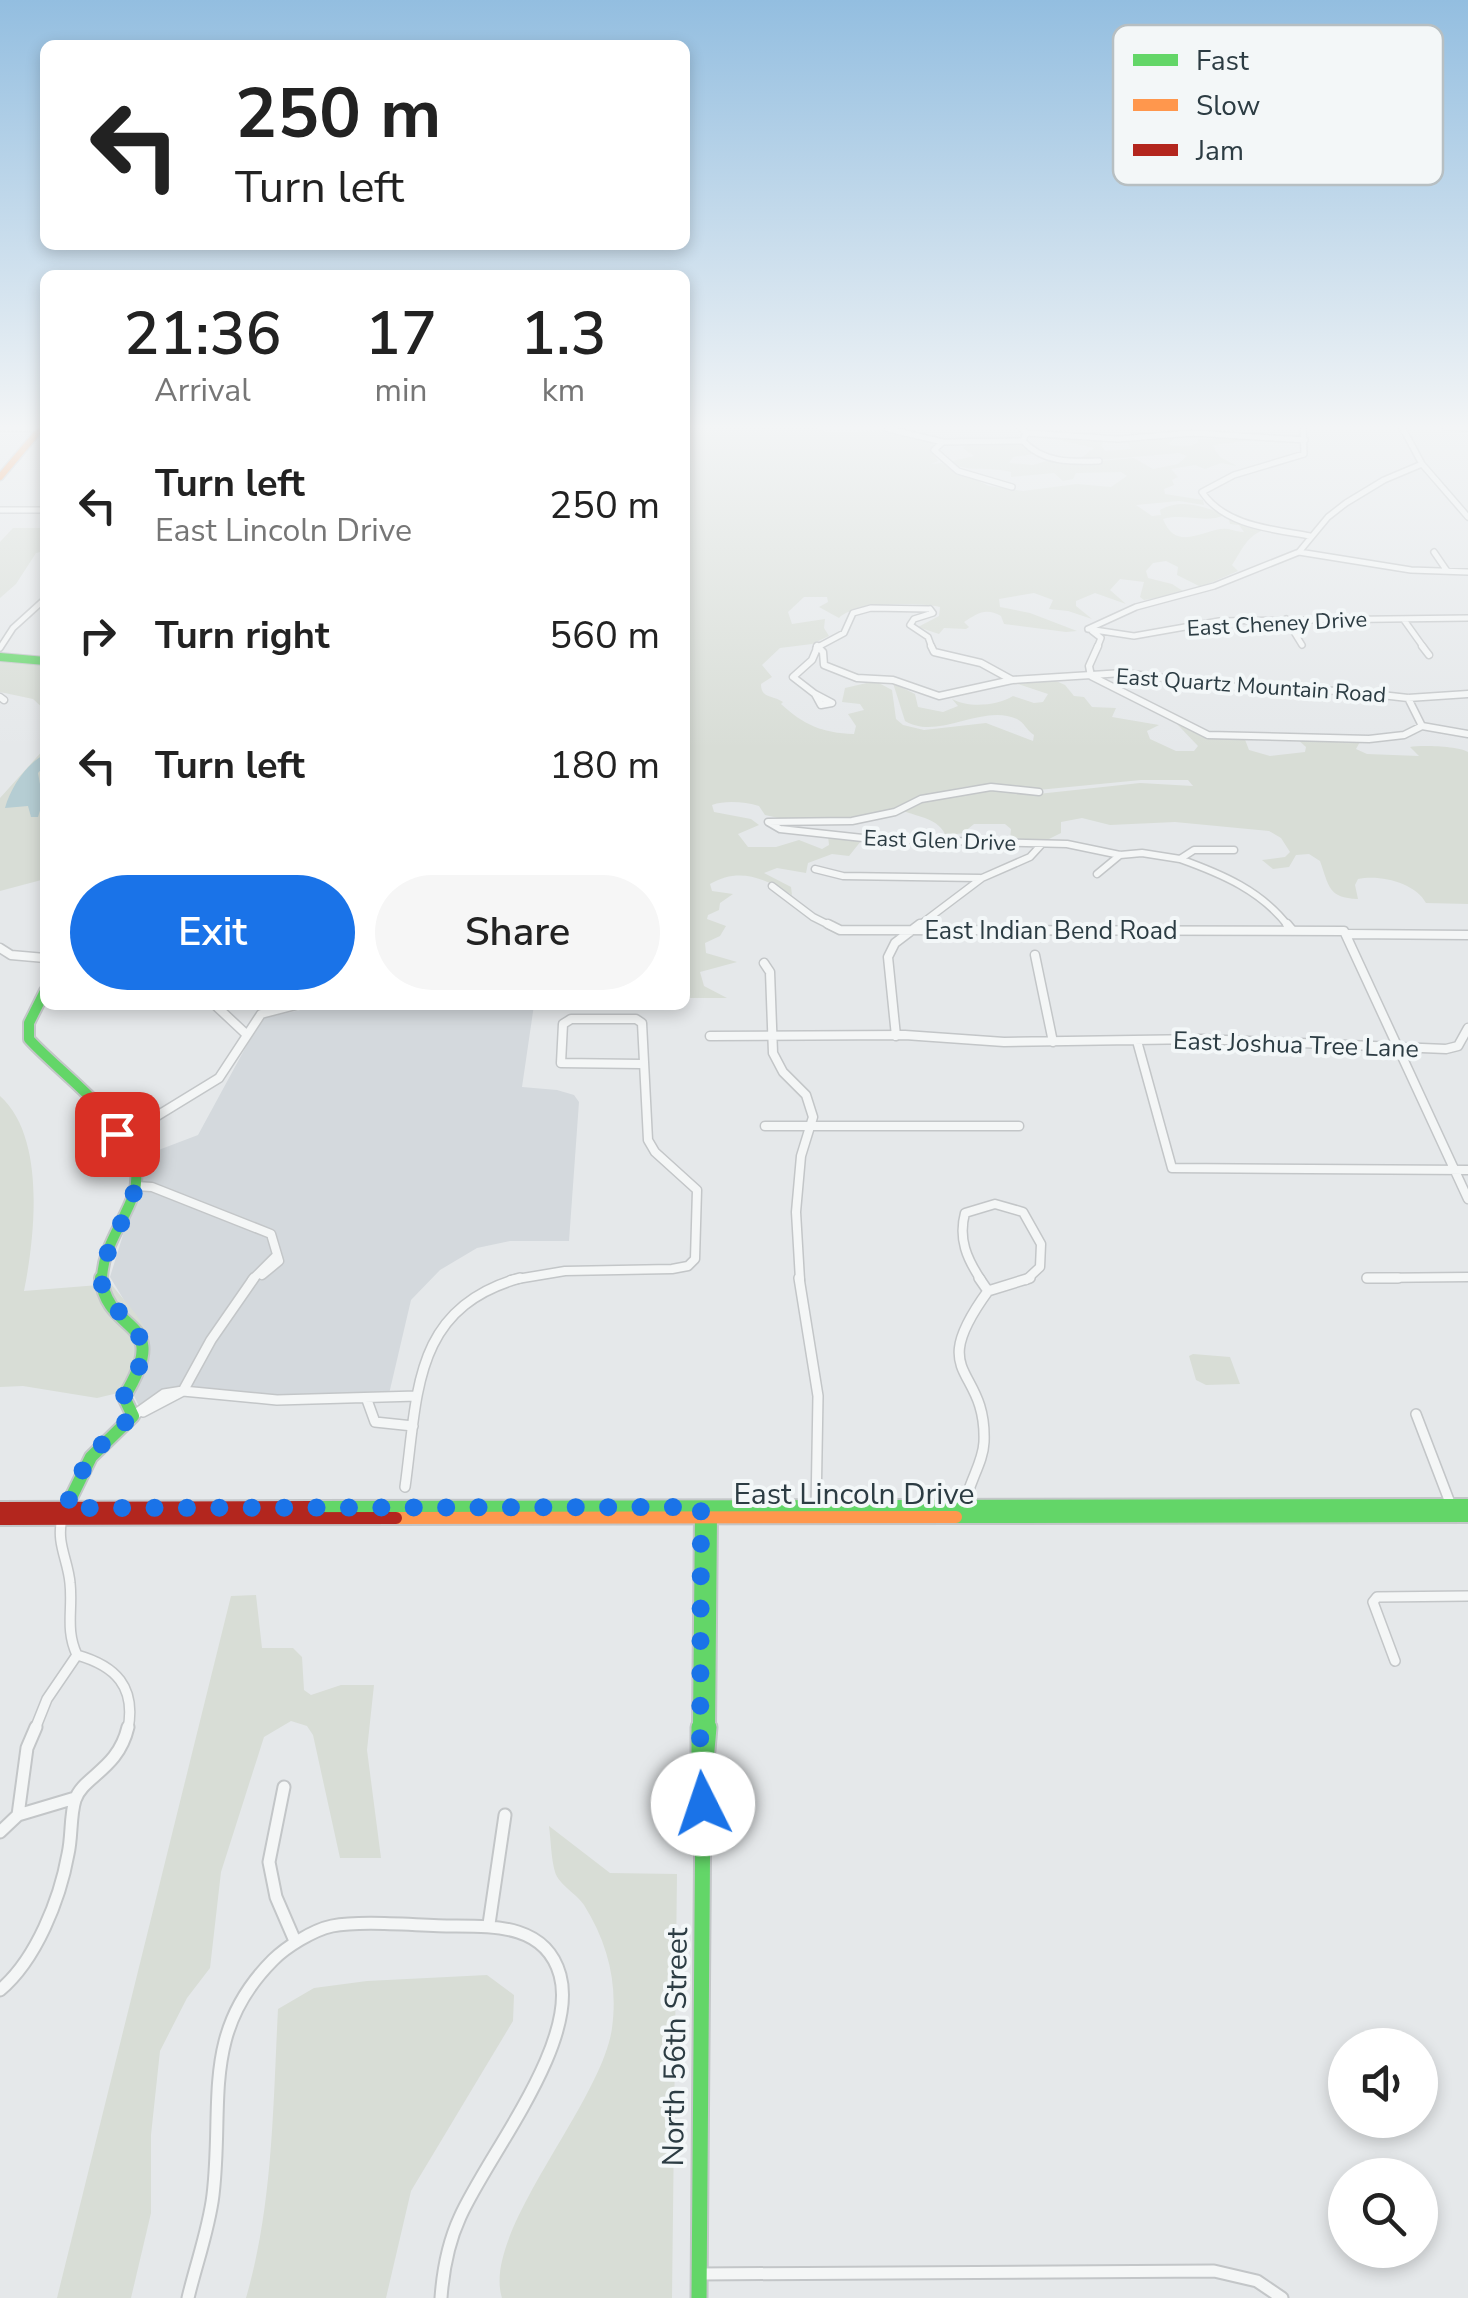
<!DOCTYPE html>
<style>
:root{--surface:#fff;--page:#f6f6f6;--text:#222;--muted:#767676;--accent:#1a73e8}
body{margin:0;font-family:"Nunito Sans",sans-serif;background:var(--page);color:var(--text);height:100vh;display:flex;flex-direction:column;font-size:38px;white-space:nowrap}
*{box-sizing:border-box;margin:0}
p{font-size:32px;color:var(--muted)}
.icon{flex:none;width:55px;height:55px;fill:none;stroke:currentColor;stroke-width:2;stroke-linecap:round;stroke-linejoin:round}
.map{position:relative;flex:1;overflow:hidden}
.panel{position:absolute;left:40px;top:270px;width:650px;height:740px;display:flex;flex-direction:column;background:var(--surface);border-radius:15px;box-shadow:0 5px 15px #0003}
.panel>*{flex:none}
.guide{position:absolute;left:40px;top:40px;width:650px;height:210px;border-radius:15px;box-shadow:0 5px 15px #0003;background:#fff;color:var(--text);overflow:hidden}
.fabs{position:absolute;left:1328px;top:2028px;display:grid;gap:20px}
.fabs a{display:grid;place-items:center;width:110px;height:110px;border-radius:50%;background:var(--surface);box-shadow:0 5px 15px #0003;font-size:50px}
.pin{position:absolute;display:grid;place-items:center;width:85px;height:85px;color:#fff;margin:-42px;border-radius:20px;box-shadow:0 5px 15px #0006}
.me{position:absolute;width:110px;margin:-55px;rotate:356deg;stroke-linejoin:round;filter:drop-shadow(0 0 8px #0008)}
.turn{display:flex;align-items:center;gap:35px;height:210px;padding:0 30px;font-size:45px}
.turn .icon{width:130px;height:130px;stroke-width:2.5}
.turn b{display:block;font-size:70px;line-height:85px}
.eta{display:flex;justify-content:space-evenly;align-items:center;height:170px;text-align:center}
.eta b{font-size:60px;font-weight:600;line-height:70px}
.button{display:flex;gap:20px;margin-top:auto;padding:20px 30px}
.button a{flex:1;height:115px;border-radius:60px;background:var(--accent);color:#fff;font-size:40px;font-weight:600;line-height:115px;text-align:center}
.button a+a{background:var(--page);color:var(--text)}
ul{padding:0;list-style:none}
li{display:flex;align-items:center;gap:30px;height:130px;padding:0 30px}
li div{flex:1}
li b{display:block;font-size:38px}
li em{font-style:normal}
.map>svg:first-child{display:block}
.built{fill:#d4d9dd}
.green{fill:#d8ddd6}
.water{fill:#b5cdd3}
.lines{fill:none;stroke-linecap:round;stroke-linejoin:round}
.street-far4-casing{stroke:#c3c6c8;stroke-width:8}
.street-far3-casing{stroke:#c3c6c8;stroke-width:9}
.street-far2-casing{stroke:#c3c6c8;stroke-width:11}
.street-far1-casing{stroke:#c3c6c8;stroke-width:12}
.street-casing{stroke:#c3c6c8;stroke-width:15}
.fast-far3-casing{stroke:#c3c6c8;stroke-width:10}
.fast-far2-casing{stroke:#c3c6c8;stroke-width:14}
.fast-far1-casing{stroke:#c3c6c8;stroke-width:16}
.fast-casing{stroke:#c3c6c8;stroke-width:19}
.slow-far1-casing{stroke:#c3c6c8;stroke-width:9}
.slow-casing{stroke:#c3c6c8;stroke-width:16}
.jam-casing{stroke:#c3c6c8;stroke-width:16}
.street-far4{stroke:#f4f6f6;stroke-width:5}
.street-far3{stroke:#f4f6f6;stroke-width:6}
.street-far2{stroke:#f4f6f6;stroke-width:8}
.street-far1{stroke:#f4f6f6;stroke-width:9}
.street{stroke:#f4f6f6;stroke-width:11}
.fast-far3{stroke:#63d668;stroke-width:8}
.fast-far2{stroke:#63d668;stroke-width:10}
.fast-far1{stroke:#63d668;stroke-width:12}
.fast{stroke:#63d668;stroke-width:15}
.slow-far1{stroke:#ff974d;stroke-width:6}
.slow{stroke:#ff974d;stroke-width:12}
.jam{stroke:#b3261e;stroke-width:12}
.route{stroke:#1a73e8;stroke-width:18;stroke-dasharray:0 32.4}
.labels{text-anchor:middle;stroke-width:8;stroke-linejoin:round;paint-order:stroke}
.far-street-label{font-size:22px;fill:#2c3c43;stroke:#f3f7f8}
.street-label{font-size:25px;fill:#2c3c43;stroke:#f3f7f8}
.near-street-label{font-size:30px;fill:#2c3c43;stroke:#f3f7f8}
.key{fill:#f3f7f8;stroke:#b7bfc2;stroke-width:2.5}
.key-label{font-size:28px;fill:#2c3c43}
</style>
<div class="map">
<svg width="1468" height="2298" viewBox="0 0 1468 2298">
<rect width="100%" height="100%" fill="#e5e8ea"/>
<path class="built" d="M322 1005H534L522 1087 557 1090 574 1095 579 1102 569 1241H510L477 1248 440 1270 411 1300 389 1394 261 1397 196 1390 162 1407 139 1406 132 1392 124 1300 110 1277 148 1154 198 1135 261 1019Z"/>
<path class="green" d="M685 427H817L828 433 891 430 938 442 931 450 938 461 931 464 942 463 989 486 1023 491 1077 484 1111 487 1127 476 1121 472 1076 473 1073 479 1063 481 1054 473 1011 477V472C988 466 968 473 948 462L974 456 963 448 968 444H1023L1034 454 1013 457 1009 463 1033 465 1053 459 1076 463 1134 458 1153 469 1178 464 1187 456 1179 453 1099 460 1067 459 1081 458 1094 448 1055 439 1027 438 1030 434 1106 439 1101 445 1105 451 1131 449 1127 441 1134 440 1178 436 1167 444C1177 447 1190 448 1199 442L1197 439H1243L1245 441 1212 445 1220 457 1237 466 1221 463 1205 469 1195 465 1171 469 1178 477 1172 480 1174 485 1164 489 1165 494 1203 500 1204 505 1179 501 1136 505 1152 516 1161 515 1160 510C1180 498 1204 506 1225 515 1205 524 1184 513 1163 519 1177 555 1207 526 1228 529 1234 530 1239 532 1244 532L1239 525 1230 524 1229 520 1234 518 1266 529C1247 535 1242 550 1232 565L1238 571 1201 587 1177 575 1178 567 1166 561 1153 563 1146 571 1148 578 1172 584 1186 593 1144 600 1140 597 1144 582 1120 579 1110 590 1126 604 1095 593 1076 601V606L1092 619 1068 611 1049 609 1053 600 1034 593 999 599 1000 607 1030 613 1077 631 1066 632 1004 624 1001 616C985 607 977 614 964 622L969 627 966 629 944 628 939 634 918 627 939 616 940 607C917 602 854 602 839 618L819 607 828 602 827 597H804L788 612 792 624 825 619 824 628 829 636 812 644 780 648 762 665 772 677 761 684C761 699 773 695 783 702L781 704C804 725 822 733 854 734L856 726 848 714 864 710 860 704 842 702 845 688 875 681 892 690 896 719 903 725 924 730 986 723 1033 741 1034 735C1026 730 1025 723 1017 719 982 703 938 741 905 721L893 683 915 694 918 707 943 712 958 706 952 699C968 708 997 706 1013 696L1034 703 1043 702 1048 694 1018 684 1054 680 1065 685 1074 696 1084 697 1092 707 1116 708 1112 717 1159 725 1147 731 1150 739 1176 751H1194L1198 746 1177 724 1209 737H1244L1249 750 1270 756 1305 752 1306 747 1297 739 1361 740 1356 749 1367 754 1419 756 1410 747C1421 745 1458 746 1468 752V904L1426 903C1416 883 1380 874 1358 879L1355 885 1358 899C1328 898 1329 886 1320 861L1309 854 1296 855 1289 867 1273 869 1262 860 1285 857 1290 852 1281 838 1269 831 1175 822 1110 825 1082 818 1061 822V833L1043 842 1010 840 1011 829 1005 824H974L963 833 946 836C938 818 921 818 901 810L920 801 991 789 1038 794 1140 783 1193 786 1188 780H1141L1038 790 970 786 917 797 894 810 843 820 792 821 765 815 759 806C745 802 726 800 712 805L714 812 751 819 759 825 738 834 748 847H776L799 840 822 849 829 845 828 836 861 841 849 856 832 854 808 863 806 873 777 868 764 873 791 887 792 895C764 878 739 867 710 884L712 891 733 894 720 903 719 910 708 915 707 919 726 926 720 936 705 943 706 953 737 962 700 972 704 986 727 998H685Z
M13 528H45V551L36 553 16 584 0 598V542Z
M0 659 45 663V710L33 699 0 692Z
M45 748V879L0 891V798Z
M0 1096C46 1137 35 1236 24 1291L111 1284C140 1320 169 1342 135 1389L97 1398 23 1386 0 1387Z
M1193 1354 1230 1357 1240 1384 1206 1385 1196 1380 1189 1356Z
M256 1595 262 1648H293L302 1657 304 1690 311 1695 341 1685H374L367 1750 381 1858H340L313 1735 307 1726 291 1721 264 1737 221 1872 210 1968 187 1998 160 2051 151 2135V2213L131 2298H57L231 1596Z
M549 1826 610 1873 677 1874 672 2298H502C481 2232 602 2103 612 2028 618 1984 608 1943 584 1905 577 1894 559 1885 555 1872 551 1858 551 1841 549 1826Z
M487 1975 514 1995 513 2021 411 2191 386 2298H246C273 2205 273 2106 278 2009L314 1988 367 1981Z"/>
<path class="water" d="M45 754V765L38 773 43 801 38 817H31L28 806 5 808C11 786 27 764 45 754Z"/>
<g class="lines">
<g class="street-far4-casing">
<path id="street-far4" d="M1020 427 1026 433 1023 441C1043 463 1071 462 1099 461
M1303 427 1304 454 1234 475 1202 492C1225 526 1272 529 1310 536
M1402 427 1422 464 1468 517
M1446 427 1468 428
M0 428 41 429
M888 429 943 442 1023 441
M1026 433 1118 439 1193 433 1305 440
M943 442 934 450 958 471 1012 487
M0 510H45
M1299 552 1411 570 1468 572
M1434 552 1447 571
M930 609 933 613 914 619 910 625 928 637 932 648
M1286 619 1302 645
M1404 620 1424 648
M1088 629 1136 607 1214 586 1299 552 1328 517 1346 503 1384 480 1422 464
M1088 629 1134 636 1219 621 1468 618
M1092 631 1101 638 1097 648
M0 648 13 628 45 599
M816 648 844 633 853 613 871 608 929 609"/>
</g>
<g class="street-far3-casing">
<path id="street-far3" d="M817 646 823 652 824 665 857 678 893 680 939 696 1012 680 1123 673 1253 689 1346 691 1408 698 1468 694
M931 646 934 652 981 663 1012 680
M1422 646 1429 655
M1091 676 1208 735 1369 739 1404 735 1422 726 1468 734
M1091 676 1089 666 1098 646
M815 694 832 703 821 705Z
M815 694 793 677 812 660 818 646
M0 697 4 700
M1408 698 1422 726
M1039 792 991 787 921 799 895 812 852 821 768 822 780 829 872 839 1067 844 1120 855 1142 853 1180 859 1194 850H1234
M1180 859C1222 874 1262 891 1289 927
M815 869 843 876 980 878
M1097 874 1120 855
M772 886 813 917 833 927
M917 927 982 878 1030 857 1041 845"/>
</g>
<g class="street-far2-casing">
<path id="street-far2" d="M828 924 840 930 1344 931 1468 1199
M1287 924 1292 930
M1348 934 1468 935
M0 948 11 955 45 958
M1035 955 1053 1042
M764 963 770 972 773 1053 783 1072 806 1095 813 1117 801 1156 796 1212 800 1280
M215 1005 246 1034
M710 1036 905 1035 1004 1042 1201 1039 1446 1049 1458 1046 1468 1028
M896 1036 888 957 895 943 920 924
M1137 1041 1172 1168 1468 1170
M765 1126H1019
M121 1138 219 1078 261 1014 296 1005
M136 1186 152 1187 271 1234 279 1261 262 1275
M1367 1278 1468 1277
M252 1280 275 1257
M511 1280 565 1271 672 1269 688 1266 695 1259 697 1190 655 1152 648 1140 642 1023 636 1019H571L563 1024 561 1063 641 1064
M981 1280C967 1259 958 1239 965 1213L995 1204 1023 1212 1041 1244 1040 1267 1026 1280"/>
</g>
<g class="street-far1-casing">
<path id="street-far1" d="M799 1278 818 1396 816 1509
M979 1278 988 1291
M1367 1278H1398
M988 1291 1030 1278
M367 1400 375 1422 413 1426
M143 1412 183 1391 211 1340 254 1278
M1416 1414 1452 1508
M133 1416 164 1394 183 1391 277 1400 417 1396
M405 1487C418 1394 412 1308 520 1278
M965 1509C966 1485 983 1465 984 1442 987 1364 924 1379 988 1291
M62 1519C56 1543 68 1560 70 1583 73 1610 65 1629 77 1655 116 1666 136 1687 128 1729
M1395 1661 1373 1602 1377 1597 1468 1596
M35 1729 47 1699 77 1655"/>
</g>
<g class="street-casing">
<path id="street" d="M284 1787 269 1862 276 1897 295 1941
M18 1815 75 1798
M0 1832 18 1815 27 1748 36 1727
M489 1924 505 1815
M0 1990C36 1960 60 1899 68 1854 72 1837 70 1816 75 1800 83 1776 118 1770 128 1727
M699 2274 1214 2271 1257 2281 1282 2298
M188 2298C196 2264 209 2229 213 2195 224 2103 200 2033 273 1960 286 1947 313 1930 332 1926 364 1920 419 1926 453 1926 495 1926 546 1925 560 1975 579 2044 487 2156 460 2217 448 2243 443 2270 441 2298"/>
</g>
<g class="fast-far3-casing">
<path id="fast-far3" d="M0 657 45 661"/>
</g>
<g class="fast-far2-casing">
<path id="fast-far2" d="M45 991 29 1023V1039C63 1077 152 1135 134 1193 124 1223 102 1248 102 1280"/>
</g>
<g class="fast-far1-casing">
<path id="fast-far1" d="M311 1507 1468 1505
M65 1510 91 1457 133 1416 124 1397C174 1315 108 1338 101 1278
M956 1517 1468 1516
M699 1729 701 1512
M709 1729 711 1515"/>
</g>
<g class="fast-casing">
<path id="fast" d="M699 1727V1781L703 1795
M699 2298 703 1796 709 1727"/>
</g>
<g class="slow-far1-casing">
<path id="slow-far1" d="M0 477 42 427"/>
</g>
<g class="slow-casing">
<path id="slow" d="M396 1518 956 1517"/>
</g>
<g class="jam-casing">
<path id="jam" d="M0 1508 311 1507
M0 1519 396 1518"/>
</g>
<use href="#street-far4" class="street-far4"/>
<use href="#street-far3" class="street-far3"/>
<use href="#street-far2" class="street-far2"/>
<use href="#street-far1" class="street-far1"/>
<use href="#street" class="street"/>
<use href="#fast-far3" class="fast-far3"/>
<use href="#fast-far2" class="fast-far2"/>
<use href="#fast-far1" class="fast-far1"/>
<use href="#fast" class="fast"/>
<use href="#slow-far1" class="slow-far1"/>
<use href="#slow" class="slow"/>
<use href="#jam" class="jam"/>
</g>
<linearGradient id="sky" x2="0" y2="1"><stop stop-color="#93bee0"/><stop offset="0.57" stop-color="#f3f5f6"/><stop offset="1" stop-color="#f3f5f6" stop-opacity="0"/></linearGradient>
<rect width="1468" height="749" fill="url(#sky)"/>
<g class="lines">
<path class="route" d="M117 1134C165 1188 108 1221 102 1277 98 1306 142 1320 145 1355L124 1396 133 1416C99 1443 80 1466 66 1508L701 1507 700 1781 703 1804"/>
</g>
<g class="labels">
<g class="far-street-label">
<text transform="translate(1277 623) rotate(-3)" y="8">East Cheney Drive</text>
<text transform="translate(1251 685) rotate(4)" y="8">East Quartz Mountain Road</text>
<text transform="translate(940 840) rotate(2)" y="8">East Glen Drive</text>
</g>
<g class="street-label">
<text x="1051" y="939">East Indian Bend Road</text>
<text transform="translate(1296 1044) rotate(2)" y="9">East Joshua Tree Lane</text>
</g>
<g class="near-street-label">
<text x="854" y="1504">East Lincoln Drive</text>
<text transform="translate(675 2047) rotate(-89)" y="10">North 56th Street</text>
</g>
</g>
<rect x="1113" y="25" width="330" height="160" rx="15" class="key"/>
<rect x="1133" y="54" width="45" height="12" fill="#63d668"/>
<rect x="1133" y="99" width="45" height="12" fill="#ff974d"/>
<rect x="1133" y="144" width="45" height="12" fill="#b3261e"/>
<g class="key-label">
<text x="1196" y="70">Fast</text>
<text x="1196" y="115">Slow</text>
<text x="1196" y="160">Jam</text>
</g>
</svg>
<div class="fabs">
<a><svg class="icon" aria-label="sound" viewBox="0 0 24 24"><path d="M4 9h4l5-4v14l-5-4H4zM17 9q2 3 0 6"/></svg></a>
<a><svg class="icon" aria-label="search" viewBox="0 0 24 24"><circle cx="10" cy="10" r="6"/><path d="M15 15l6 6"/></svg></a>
</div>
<div class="pin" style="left:117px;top:1134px;background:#d93025"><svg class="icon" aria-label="arrive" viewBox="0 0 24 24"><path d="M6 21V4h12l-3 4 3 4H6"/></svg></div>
<svg class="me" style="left:703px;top:1804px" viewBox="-20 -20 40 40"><circle r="19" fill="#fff"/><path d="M0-13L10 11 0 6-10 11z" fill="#1a73e8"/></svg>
<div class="guide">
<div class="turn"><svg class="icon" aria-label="left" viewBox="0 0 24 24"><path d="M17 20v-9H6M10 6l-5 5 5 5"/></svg><div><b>250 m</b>Turn left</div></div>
</div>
<section class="panel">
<div class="eta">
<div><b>21:36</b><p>Arrival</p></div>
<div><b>17</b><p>min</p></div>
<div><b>1.3</b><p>km</p></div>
</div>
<ul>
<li><svg class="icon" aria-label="left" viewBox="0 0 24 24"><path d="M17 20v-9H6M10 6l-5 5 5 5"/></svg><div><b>Turn left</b><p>East Lincoln Drive</p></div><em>250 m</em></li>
<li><svg class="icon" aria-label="right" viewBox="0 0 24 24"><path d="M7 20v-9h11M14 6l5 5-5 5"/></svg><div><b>Turn right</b></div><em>560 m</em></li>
<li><svg class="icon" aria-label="left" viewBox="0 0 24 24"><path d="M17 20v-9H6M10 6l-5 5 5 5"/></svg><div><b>Turn left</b></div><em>180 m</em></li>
</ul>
<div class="button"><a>Exit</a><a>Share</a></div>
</section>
</div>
